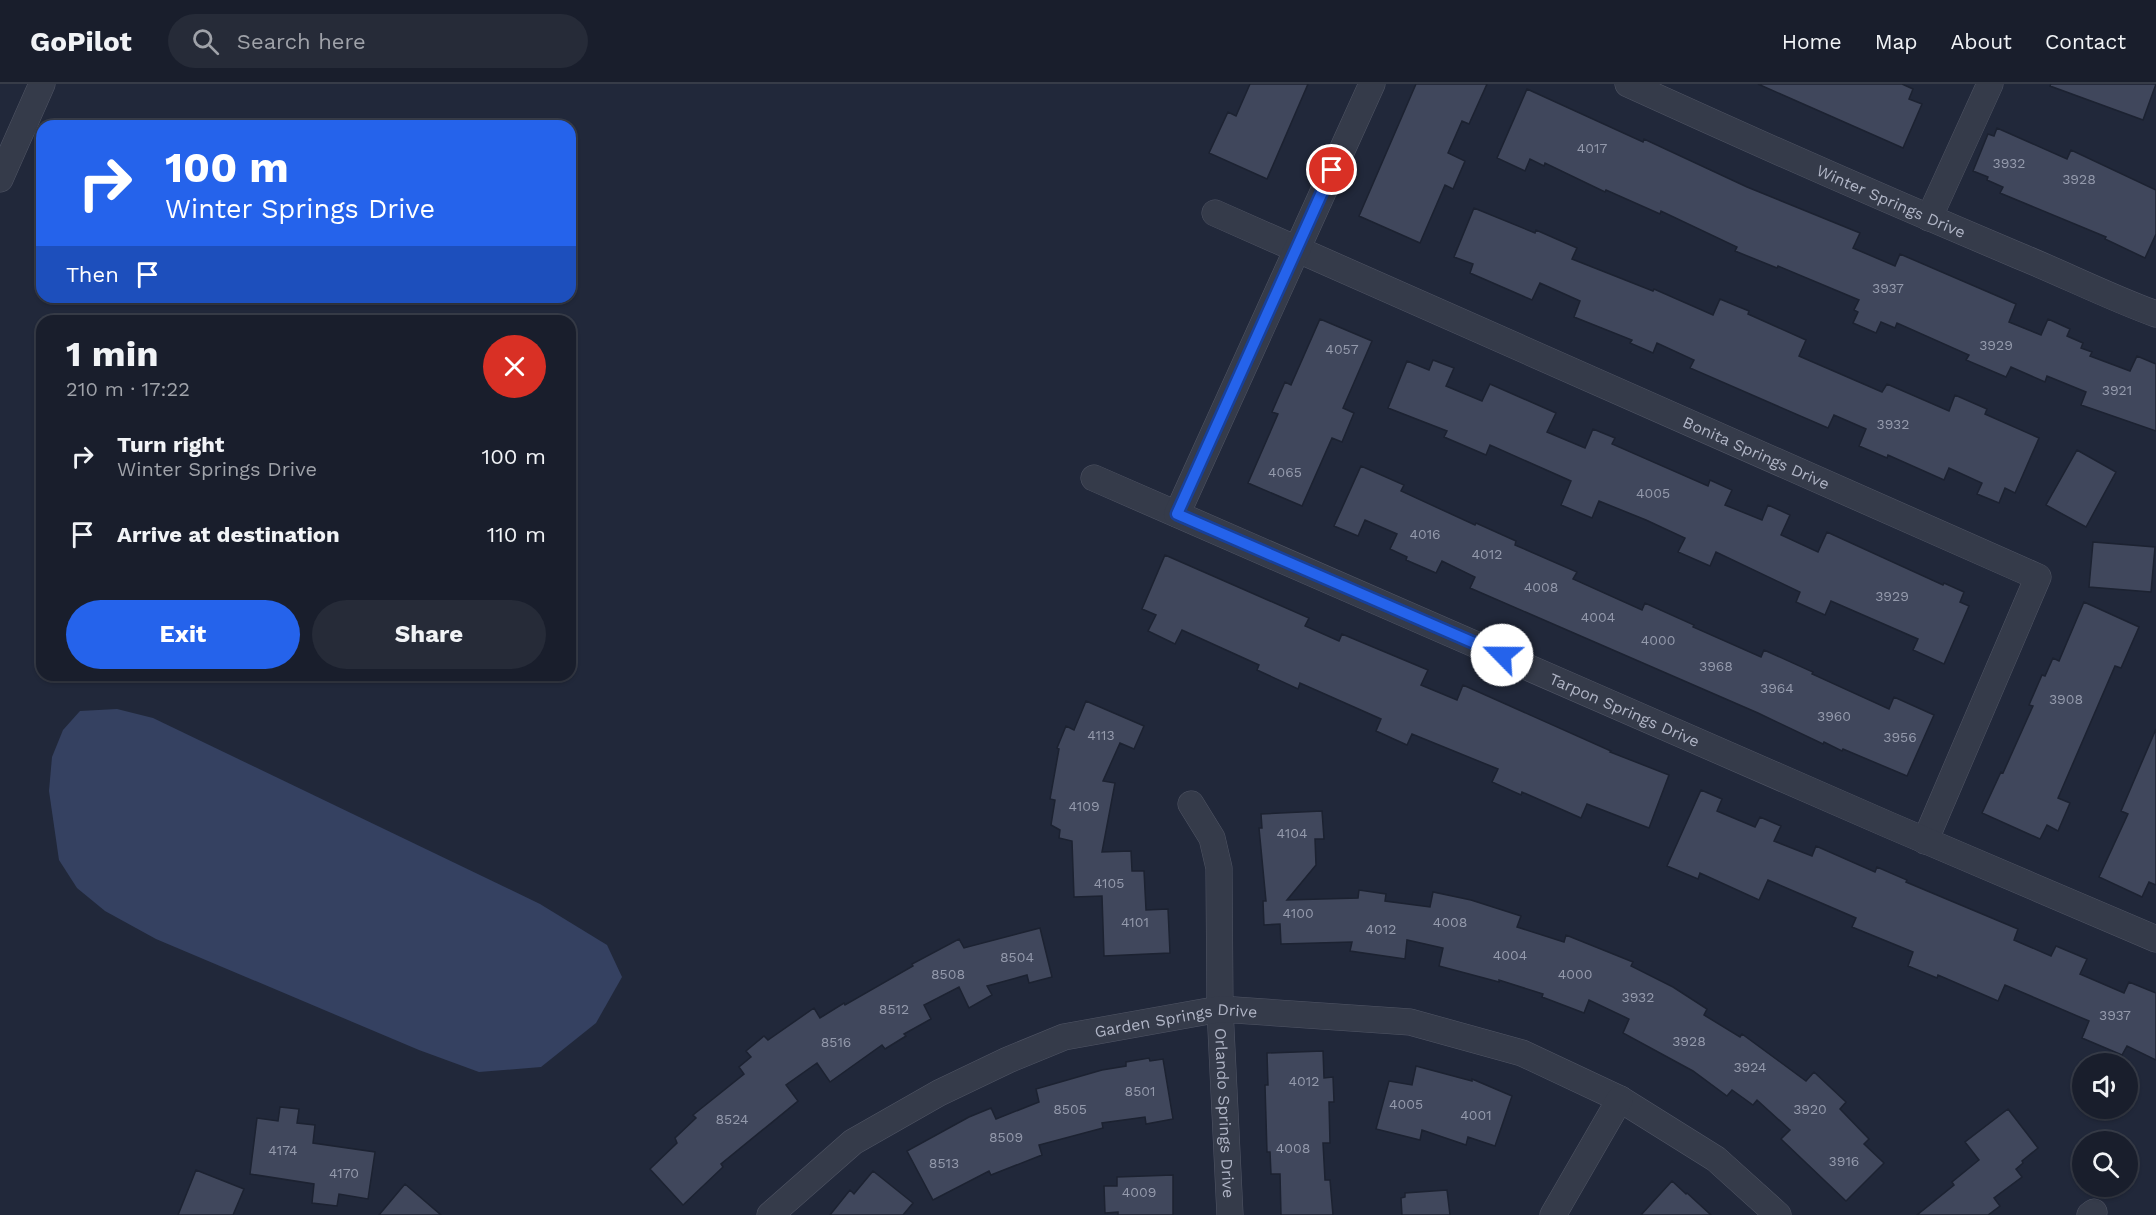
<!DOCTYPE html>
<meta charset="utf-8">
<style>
:root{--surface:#191e2c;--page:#262b38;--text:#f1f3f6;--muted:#9fa2a9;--line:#373c48;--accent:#2563eb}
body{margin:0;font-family:"Work Sans",sans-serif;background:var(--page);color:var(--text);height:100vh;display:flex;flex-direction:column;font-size:22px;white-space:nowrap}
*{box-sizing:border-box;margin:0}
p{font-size:20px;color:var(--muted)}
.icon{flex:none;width:33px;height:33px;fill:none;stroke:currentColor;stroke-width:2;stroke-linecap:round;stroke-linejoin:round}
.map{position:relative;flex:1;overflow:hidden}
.details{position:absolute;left:36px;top:231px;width:540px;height:366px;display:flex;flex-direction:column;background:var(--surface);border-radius:18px;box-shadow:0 2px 4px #0004,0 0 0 2px var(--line)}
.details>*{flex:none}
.banner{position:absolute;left:36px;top:36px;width:540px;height:183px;border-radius:18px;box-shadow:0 2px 4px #0004,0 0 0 2px var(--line);background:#2563eb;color:#fff;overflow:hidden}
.buttons{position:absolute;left:2072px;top:969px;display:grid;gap:12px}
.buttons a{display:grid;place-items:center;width:66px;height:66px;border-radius:50%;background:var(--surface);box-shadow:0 2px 4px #0004,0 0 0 2px var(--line);font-size:30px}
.pin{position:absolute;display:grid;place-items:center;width:51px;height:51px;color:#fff;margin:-26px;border:3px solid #fff;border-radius:50%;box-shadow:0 2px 6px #0007}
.me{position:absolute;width:66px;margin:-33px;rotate:293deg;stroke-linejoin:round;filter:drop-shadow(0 0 4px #0008)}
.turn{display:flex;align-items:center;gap:21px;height:126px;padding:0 30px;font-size:27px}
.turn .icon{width:78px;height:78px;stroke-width:2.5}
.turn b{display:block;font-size:42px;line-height:51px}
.then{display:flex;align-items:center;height:57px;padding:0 30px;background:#0003;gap:12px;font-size:22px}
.round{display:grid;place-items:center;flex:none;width:63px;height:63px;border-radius:32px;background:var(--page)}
.overview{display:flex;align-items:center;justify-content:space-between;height:102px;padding:0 30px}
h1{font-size:36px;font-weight:700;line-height:45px}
.button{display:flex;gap:12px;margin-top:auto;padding:12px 30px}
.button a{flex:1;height:69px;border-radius:36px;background:var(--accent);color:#fff;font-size:24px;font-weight:700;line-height:69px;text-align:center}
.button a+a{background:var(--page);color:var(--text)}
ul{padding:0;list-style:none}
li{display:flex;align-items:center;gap:18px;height:78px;padding:0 30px}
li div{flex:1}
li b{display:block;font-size:22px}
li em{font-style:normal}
header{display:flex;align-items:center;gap:36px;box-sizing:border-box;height:84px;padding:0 30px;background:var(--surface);border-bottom:2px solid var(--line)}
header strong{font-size:28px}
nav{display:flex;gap:33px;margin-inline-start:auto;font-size:21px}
.search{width:420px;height:54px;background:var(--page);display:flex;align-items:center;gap:15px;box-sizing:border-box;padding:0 21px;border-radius:33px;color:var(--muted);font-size:22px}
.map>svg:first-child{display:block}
.water{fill:#354161}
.building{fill:#40475c;stroke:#1c2231;stroke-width:1.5}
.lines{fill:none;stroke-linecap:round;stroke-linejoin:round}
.minor-casing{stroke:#505565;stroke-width:27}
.minor{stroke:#353b4a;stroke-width:26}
.route-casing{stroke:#184099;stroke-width:15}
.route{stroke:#2563eb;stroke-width:10}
.labels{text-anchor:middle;stroke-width:6;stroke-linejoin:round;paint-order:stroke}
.number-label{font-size:14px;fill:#949aac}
.street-label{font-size:16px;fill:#b0b5c6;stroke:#1a202f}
</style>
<header>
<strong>GoPilot</strong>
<div class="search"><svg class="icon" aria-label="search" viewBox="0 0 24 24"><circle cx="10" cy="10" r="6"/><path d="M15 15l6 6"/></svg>Search here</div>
<nav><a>Home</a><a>Map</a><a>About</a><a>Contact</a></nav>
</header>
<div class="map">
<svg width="2156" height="1131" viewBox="0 0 2156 1131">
<rect width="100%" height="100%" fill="#21283a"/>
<path class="water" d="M117 625 153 634 540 820 607 861 622 893 596 939 541 983 479 988 419 966 156 855 105 827 77 804 59 776 49 707 52 673 63 646 80 627Z"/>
<path class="building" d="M1250 0H1308L1267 95 1209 69 1228 28 1236 32Z
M1416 0H1487L1469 40 1462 37 1448 69 1465 77 1453 105 1445 101 1420 159 1359 132Z
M1758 0H1902L1913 5 1909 15 1922 20 1903 64Z
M2051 0H2156L2143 36 2050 2Z
M1527 5 1643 58 1644 55 1747 103 1860 149 1853 164 1895 182 1900 170 2016 220 2009 238 2041 251 2048 235 2070 245 2067 252 2083 259 2081 264 2092 268 2090 272 2130 287 2137 272 2156 280V347L2081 321 2086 308 2047 292 2045 298 2011 283 2006 293 1966 276 1969 271 1897 239 1895 244 1881 238 1876 249 1853 239 1858 228 1854 226 1859 216 1778 182 1777 184 1735 167 1737 163 1661 127 1660 130 1606 106 1605 108 1545 79 1544 82 1530 75 1525 87 1497 74Z
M1997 44 2067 75 2071 66 2156 106V150L2145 174 2105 155 2106 153 2000 109 2003 103 1987 96 1988 93 1973 87 1988 50 1994 52Z
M1474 124 1535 149 1536 146 1577 164 1572 175 1653 207 1654 205 1713 231 1720 215 1749 227 1748 230 1806 256 1799 272 1882 308 1887 300 1949 327 1955 311 1987 325 1985 330 2039 354 2015 409 2005 404 1999 419 1977 410 1982 399 1949 384 1944 396 1888 371 1887 374 1859 362 1866 345 1834 331 1828 344 1690 284 1694 276 1657 259 1653 269 1630 259 1632 256 1574 233 1580 217 1540 199 1532 216 1470 189 1473 180 1454 173Z
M1320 235 1372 257 1343 324 1354 329 1342 358 1332 354 1302 422 1248 399 1278 330 1272 328 1285 298 1291 301Z
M1433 276 1454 284 1446 302 1482 317 1490 300 1556 329 1547 348 1585 364 1593 345 1615 354 1612 360 1708 402 1710 396 1732 406 1725 421 1762 436 1768 421 1790 431 1781 451 1818 468 1827 448 1943 501 1944 499 1964 508 1960 518 1969 522 1944 580 1913 566 1918 555 1831 517 1825 531 1796 518 1800 508 1716 468 1710 482 1678 468 1685 454 1646 436 1599 417 1592 434 1561 421 1571 397 1490 361 1486 371 1444 353 1447 347 1388 324 1407 277 1429 286Z
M2077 366 2116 388 2086 443 2046 421Z
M1361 382 1404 401 1401 407 1475 441 1476 439 1516 457 1515 461 1577 488 1573 495 1642 526 1645 519 1694 541 1693 543 1761 573 1764 566 1813 588 1812 590 1889 625 1894 613 1934 631 1907 692 1843 665 1842 667 1824 658 1823 660 1758 629 1470 504 1475 493 1442 477 1436 489 1406 476 1407 473 1390 465 1397 450 1365 436 1358 452 1334 442Z
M2093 458 2155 463 2151 508 2089 503Z
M1165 471 1309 534 1305 542 1339 557 1342 550 1428 586 1421 601 1457 616 1463 601 1611 667 1610 668 1669 691 1649 744 1587 720 1581 734 1522 708 1521 711 1492 698 1498 685 1412 650 1407 661 1376 647 1381 635 1300 599 1298 605 1257 586 1259 581 1182 546 1175 560 1148 547 1156 531 1142 525Z
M2084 518 2139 543 2121 584 2115 582 2058 714 2070 719 2058 747 2047 741 2040 755 1982 729 2001 688 2003 689 2033 622 2029 621 2042 591 2045 592 2053 574 2059 577Z
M1086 617 1144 642 1134 665 1120 659 1103 697 1115 699 1102 768 1131 767 1132 787H1144L1146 826 1168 825 1170 869 1104 872 1102 812 1074 813 1072 757 1059 754 1060 746 1051 741 1055 716 1050 715 1059 665 1057 664 1066 642 1074 646Z
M2156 645V801L2149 798 2142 813 2099 793 2128 730 2121 727Z
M1701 706 1722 715 1717 727 1755 743 1760 733 1781 742 1774 757 1812 772 1816 762 1875 788 1877 783 1907 796 1906 798 2018 845 2014 856 2051 872 2056 862 2087 875 2080 890 2124 909 2129 898 2156 909V976L2127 962 2122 971 2082 954 2089 937 2005 901 1998 917 1938 891 1937 894 1908 882 1913 868 1852 843 1856 834 1768 796 1759 816 1700 789 1698 795 1667 782Z
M1322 727 1324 755H1315L1316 781 1287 816 1358 814 1359 806 1386 810 1385 817 1430 823 1433 808 1471 816 1521 832 1517 843 1564 858 1566 851 1633 878 1631 882 1673 903 1707 925 1704 931 1740 953 1742 950 1806 997 1814 988 1846 1018 1840 1025 1869 1055 1864 1060 1884 1079 1846 1117 1781 1055 1790 1046 1757 1016 1753 1021 1732 1006 1727 1012 1693 987 1623 949 1629 935 1589 916 1584 929 1542 913 1543 910 1499 896V898L1439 882 1443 864 1407 856 1405 875 1350 867 1352 858 1281 860 1280 840 1264 841 1263 817H1266L1259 744H1262L1261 730Z
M1040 844 1052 893 1029 899 1027 891 987 902 992 911 969 924 959 903 924 921 931 935 904 950 906 952 885 965 882 961 830 998 817 979 786 1001 798 1017 721 1080 723 1083 683 1121 650 1085 677 1059 675 1054 696 1034 693 1031 744 990 739 983 751 973 746 967 764 952 768 956 814 924 820 934 844 919 845 921 913 882 912 880 959 855 964 864Z
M1323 967 1324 994 1333 993 1334 1018H1329L1330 1059H1323L1325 1096H1330L1333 1131H1281L1280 1090H1271L1270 1068H1267L1265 1001H1268L1267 969Z
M1149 974 1150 977 1163 975 1173 1035 1146 1040 1145 1033 1102 1039 1103 1044 1039 1061 1042 1071 991 1091 989 1087 933 1116 907 1067 969 1033 991 1024 996 1035 1039 1018 1036 1005 1102 986 1126 982V978Z
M1416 982 1472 997V995L1512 1012 1495 1062 1468 1053 1466 1061 1422 1046 1420 1056 1376 1045 1389 997 1412 1001Z
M280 1023 299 1025 297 1039 315 1041 313 1059 375 1068 368 1115 339 1110 337 1122 312 1119 314 1100 250 1090 257 1034 278 1037Z
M2008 1025 2038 1064 2022 1077 2023 1079 2016 1085 2022 1093 1994 1114 2000 1122 1988 1131H1917L1954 1101 1952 1098 1979 1076 1965 1058Z
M196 1086 244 1105 233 1131H178Z
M873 1087 913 1119 903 1131H830L850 1106 854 1110Z
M1173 1091V1131H1118V1128L1105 1129 1104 1102H1117V1093Z
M1672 1097 1686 1110 1687 1109 1711 1131H1641Z
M405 1100 441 1131H379Z
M1447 1106 1450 1131H1402L1401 1114 1405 1113V1109Z"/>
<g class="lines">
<g class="minor-casing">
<g id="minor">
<path id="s1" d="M1628 0C1757 59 1887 116 2017 171 2064 190 2109 213 2156 230"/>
<path d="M0 95 42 0"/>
<path id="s2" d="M1215 129 2038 493 1925 757"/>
<path d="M1929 134 1990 0"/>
<path id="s3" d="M1094 394 1889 741 2156 855"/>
<path d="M1177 430 1372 0"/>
<path id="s4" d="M1191 720 1212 754 1219 784 1220 925 1230 1131"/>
<path id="s5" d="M770 1131 853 1058 939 1009 1008 976 1064 953 1220 925 1410 938 1522 969 1620 1015 1716 1075 1778 1131"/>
<path d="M1553 1131 1620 1015"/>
<path d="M2090 1131 2094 1128"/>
</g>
</g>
<use href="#minor" class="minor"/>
</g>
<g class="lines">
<g class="route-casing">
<path id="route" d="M1332 86 1177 430 1502 571"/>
</g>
<use href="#route" class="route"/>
</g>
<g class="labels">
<g class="number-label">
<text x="1592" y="69">4017</text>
<text x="2009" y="84">3932</text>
<text x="2079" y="100">3928</text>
<text x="1888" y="209">3937</text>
<text x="1996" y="266">3929</text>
<text x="1342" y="270">4057</text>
<text x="2117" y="311">3921</text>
<text x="1893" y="345">3932</text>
<text x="1285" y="393">4065</text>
<text x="1653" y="414">4005</text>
<text x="1425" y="455">4016</text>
<text x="1487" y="475">4012</text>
<text x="1541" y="508">4008</text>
<text x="1892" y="517">3929</text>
<text x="1598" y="538">4004</text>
<text x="1658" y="561">4000</text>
<text x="1716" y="587">3968</text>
<text x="1777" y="609">3964</text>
<text x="2066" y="620">3908</text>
<text x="1834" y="637">3960</text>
<text x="1101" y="656">4113</text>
<text x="1900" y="658">3956</text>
<text x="1084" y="727">4109</text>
<text x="1292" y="754">4104</text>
<text x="1109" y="804">4105</text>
<text x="1298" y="834">4100</text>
<text x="1135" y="843">4101</text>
<text x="1450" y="843">4008</text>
<text x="1381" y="850">4012</text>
<text x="1510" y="876">4004</text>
<text x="1017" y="878">8504</text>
<text x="948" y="895">8508</text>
<text x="1575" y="895">4000</text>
<text x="1638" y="918">3932</text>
<text x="894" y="930">8512</text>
<text x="2115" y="936">3937</text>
<text x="1689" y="962">3928</text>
<text x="836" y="963">8516</text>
<text x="1750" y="988">3924</text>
<text x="1304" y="1002">4012</text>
<text x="1140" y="1012">8501</text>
<text x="1406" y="1025">4005</text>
<text x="1070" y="1030">8505</text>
<text x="1810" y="1030">3920</text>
<text x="1476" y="1036">4001</text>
<text x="732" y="1040">8524</text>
<text x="1006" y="1058">8509</text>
<text x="1293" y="1069">4008</text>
<text x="283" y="1071">4174</text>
<text x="1844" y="1082">3916</text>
<text x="944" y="1084">8513</text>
<text x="344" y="1094">4170</text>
<text x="1139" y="1113">4009</text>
</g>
<g class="street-label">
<text dy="6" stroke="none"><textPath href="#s1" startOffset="288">Winter Springs Drive</textPath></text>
<text dy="6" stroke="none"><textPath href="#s2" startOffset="592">Bonita Springs Drive</textPath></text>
<text dy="6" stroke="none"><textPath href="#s3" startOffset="579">Tarpon Springs Drive</textPath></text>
<text dy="6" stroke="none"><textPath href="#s5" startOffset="460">Garden Springs Drive</textPath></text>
<text dy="6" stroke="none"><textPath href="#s4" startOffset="316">Orlando Springs Drive</textPath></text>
</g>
</g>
</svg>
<div class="buttons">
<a><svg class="icon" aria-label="sound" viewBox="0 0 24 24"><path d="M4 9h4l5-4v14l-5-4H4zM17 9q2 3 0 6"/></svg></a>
<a><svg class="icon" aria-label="search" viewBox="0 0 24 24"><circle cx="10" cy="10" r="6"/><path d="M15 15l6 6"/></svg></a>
</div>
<div class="pin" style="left:1332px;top:86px;background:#d93025"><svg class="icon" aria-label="arrive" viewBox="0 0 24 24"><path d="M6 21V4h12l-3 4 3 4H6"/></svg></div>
<svg class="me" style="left:1502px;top:571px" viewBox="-20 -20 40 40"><circle r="19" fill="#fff"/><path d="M0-13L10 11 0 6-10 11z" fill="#2563eb"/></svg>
<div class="banner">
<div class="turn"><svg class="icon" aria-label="right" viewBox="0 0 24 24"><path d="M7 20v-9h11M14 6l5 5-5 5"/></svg><div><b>100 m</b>Winter Springs Drive</div></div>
<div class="then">Then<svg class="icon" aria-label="arrive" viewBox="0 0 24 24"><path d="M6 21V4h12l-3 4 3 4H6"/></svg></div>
</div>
<section class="details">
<div class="overview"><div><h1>1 min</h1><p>210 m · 17:22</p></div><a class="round" style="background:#d93025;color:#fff"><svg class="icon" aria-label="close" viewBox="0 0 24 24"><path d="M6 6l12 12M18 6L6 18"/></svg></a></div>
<ul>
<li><svg class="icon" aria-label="right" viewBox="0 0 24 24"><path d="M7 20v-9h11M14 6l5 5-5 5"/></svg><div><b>Turn right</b><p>Winter Springs Drive</p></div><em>100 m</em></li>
<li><svg class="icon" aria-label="arrive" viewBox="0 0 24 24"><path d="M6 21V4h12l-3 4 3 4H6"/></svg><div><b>Arrive at destination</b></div><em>110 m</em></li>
</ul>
<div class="button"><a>Exit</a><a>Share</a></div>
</section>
</div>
